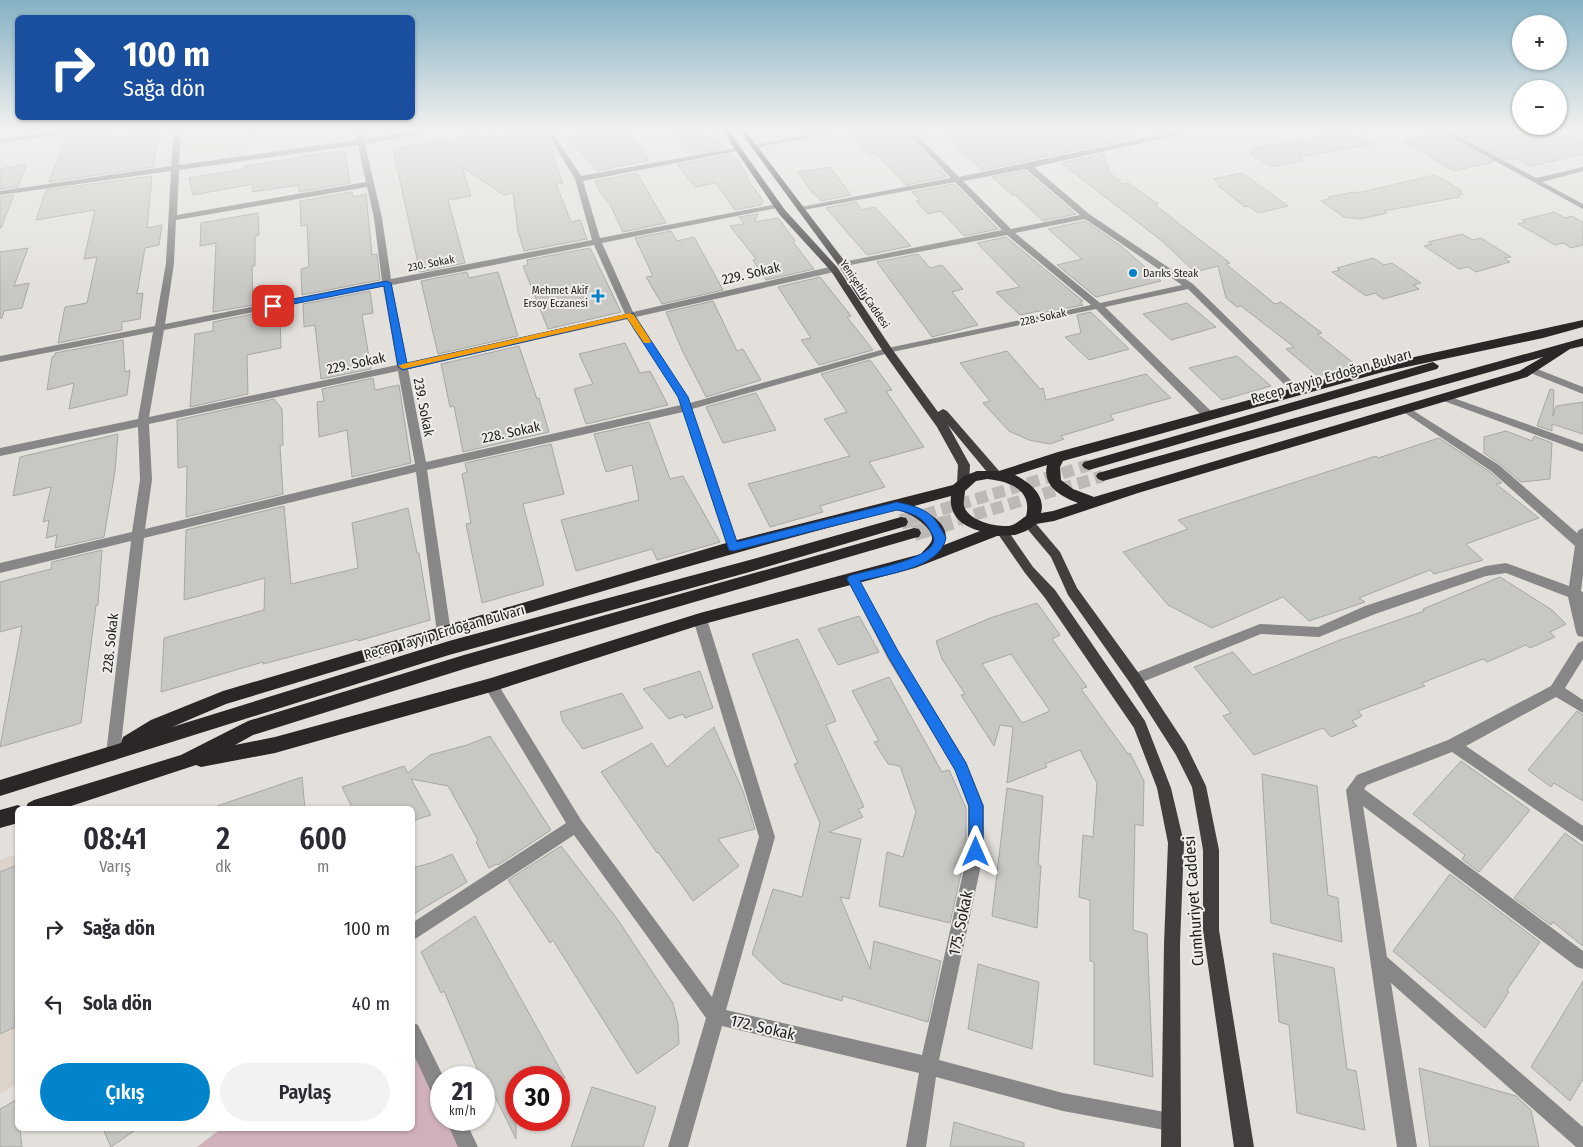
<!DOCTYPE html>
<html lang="tr">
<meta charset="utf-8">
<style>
:root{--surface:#fff;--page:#f2f2f3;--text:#2b2b33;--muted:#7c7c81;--accent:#0184cb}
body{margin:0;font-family:"Fira Sans Condensed",sans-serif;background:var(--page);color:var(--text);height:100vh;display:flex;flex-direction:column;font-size:19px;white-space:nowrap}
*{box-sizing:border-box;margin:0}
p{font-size:16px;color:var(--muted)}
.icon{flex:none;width:28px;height:28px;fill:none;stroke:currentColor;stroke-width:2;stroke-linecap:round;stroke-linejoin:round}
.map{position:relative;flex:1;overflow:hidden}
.side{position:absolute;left:15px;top:806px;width:400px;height:325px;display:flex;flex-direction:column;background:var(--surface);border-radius:8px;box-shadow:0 1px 4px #0004}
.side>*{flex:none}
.hud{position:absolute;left:15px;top:15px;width:400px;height:105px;border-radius:8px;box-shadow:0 1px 4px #0004;background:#1a4fa0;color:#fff;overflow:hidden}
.buttons{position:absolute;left:1512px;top:15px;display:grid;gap:10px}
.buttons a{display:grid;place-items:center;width:55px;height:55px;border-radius:50%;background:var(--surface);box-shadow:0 1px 4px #0004;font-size:25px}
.speed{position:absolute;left:430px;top:1066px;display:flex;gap:10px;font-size:25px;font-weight:700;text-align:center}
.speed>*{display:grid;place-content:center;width:65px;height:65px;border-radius:50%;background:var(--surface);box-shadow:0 1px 4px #0004;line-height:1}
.speed small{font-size:12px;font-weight:400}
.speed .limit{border:8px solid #d22;background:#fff;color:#111}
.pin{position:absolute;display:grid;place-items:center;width:42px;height:42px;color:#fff;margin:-21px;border-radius:10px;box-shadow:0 2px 8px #0006}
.me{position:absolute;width:55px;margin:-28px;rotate:0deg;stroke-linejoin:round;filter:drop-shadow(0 0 4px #0008)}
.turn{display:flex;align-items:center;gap:18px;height:105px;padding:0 25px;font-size:22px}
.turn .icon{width:65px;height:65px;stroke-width:2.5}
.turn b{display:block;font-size:35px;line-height:42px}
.eta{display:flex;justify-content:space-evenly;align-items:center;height:85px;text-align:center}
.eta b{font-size:30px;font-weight:600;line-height:35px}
.button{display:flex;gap:10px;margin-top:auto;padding:10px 25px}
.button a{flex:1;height:58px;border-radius:30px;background:var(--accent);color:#fff;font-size:20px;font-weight:600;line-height:58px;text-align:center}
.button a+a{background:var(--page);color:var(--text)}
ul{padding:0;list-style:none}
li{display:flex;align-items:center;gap:15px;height:75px;padding:0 25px}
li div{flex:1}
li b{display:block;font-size:19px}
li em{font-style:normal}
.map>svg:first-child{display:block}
.built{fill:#dcd4cb}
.green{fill:#d0b1b9}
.building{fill:#c7c7c3;stroke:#a7a7a3;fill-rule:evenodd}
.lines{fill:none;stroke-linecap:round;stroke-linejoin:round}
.highway-tunnel-far1{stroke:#bcb9b6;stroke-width:12;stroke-dasharray:12 6;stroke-linecap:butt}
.highway-tunnel{stroke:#bcb9b6;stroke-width:16;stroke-dasharray:16 8;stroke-linecap:butt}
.minor{fill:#888686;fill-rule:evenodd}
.major{fill:#423f3e;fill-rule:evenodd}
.highway{fill:#2a2726;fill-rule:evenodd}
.route{fill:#1a73e8;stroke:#114b97}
.slow{fill:#f59e0b}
.poi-dot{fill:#0184cb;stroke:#f0edea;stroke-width:2}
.labels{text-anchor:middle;stroke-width:4;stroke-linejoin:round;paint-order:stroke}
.far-street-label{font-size:11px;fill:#1f1e1d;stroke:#f0edea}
.far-poi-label{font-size:11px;fill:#1f1e1d;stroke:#f0edea;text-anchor:start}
.street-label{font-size:14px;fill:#1f1e1d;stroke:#f0edea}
.near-street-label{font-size:16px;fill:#1f1e1d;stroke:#f0edea}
</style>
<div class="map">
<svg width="1583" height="1147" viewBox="0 0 1583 1147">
<rect width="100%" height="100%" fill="#e3e0dc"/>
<path class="built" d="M187 130H337L338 133 184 157Z
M17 854V1084L0 1094V860Z"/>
<path class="green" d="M413 1046 441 1105V1120H449L462 1147H197L218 1131V1129H412Z"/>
<path class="building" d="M132 130H159L153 167 49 182 66 136 80 134V137Z
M511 130H542L555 156H553L563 183 556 184 571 222 580 220 587 239 524 251 518 231 513 193 504 195 462 167 471 196 448 200 465 263 420 272 393 149 487 132V134Z
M576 130H626L649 160 598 171 569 139 581 137Z
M689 130H710L724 148 693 154 676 132Z
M849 130H903L947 177 906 185 876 153 869 154 847 132Z
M914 130H1134L1135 138 983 170 938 130 926 142Z
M1310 130H1351L1374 144 1299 157 1303 161 1271 167 1250 153 1254 152 1250 149 1321 136Z
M1459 130H1583V154L1531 166 1515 158 1506 160 1453 131Z
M1440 133 1493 162 1454 171 1403 141Z
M334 152H345L350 183 299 192V185L252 192 253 184 193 195 189 178 244 169V166Z
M1103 154 1110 173 1123 184 1128 183 1158 204 1155 205 1230 263 1226 264 1275 304 1281 302 1322 333 1317 334 1356 365 1318 376 1286 349 1294 347 1241 306 1237 307 1226 298 1218 266 1195 272 1162 241 1061 163Z
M729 155 738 161 748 177H746L763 201 761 205 735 210 716 183 695 187 677 165Z
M27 164 18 187 0 189V169Z
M830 167 851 195 821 201 815 194H813L798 172Z
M1025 171 1076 214 1043 221 1015 195H1012L992 177Z
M637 173 666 223 623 232 610 204 600 192 595 181Z
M1242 173 1274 196 1288 206 1258 213 1249 206 1245 207 1218 186H1222L1213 179Z
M1435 175 1462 191 1459 192 1463 194 1458 195 1460 197 1384 211 1387 213 1360 219 1344 217 1321 201 1330 199 1328 197 1354 192 1357 193Z
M152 176 147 228 162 225 159 245 145 248 137 294 143 293 140 319 122 322V330L58 343 65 307 87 303 97 257 84 259 95 210 36 220 46 190Z
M954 184 998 229 964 236 941 211 928 214 916 201 920 200 912 192Z
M352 192 353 197 366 194 372 255 377 254 380 280 302 295 301 269 309 267 307 225 301 226 300 201Z
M14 195 1 228H0V197Z
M856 202 862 210 875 207 911 246 867 255 826 208Z
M1554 212 1565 218 1572 216 1583 222V245L1571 248 1563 243 1555 245 1518 224 1526 222 1522 220Z
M258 213 259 235 255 236V266H252L253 305 213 312 216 243 200 246 201 223Z
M758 214 754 222 778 218 795 241 793 242 814 269 766 280 753 260 756 259 730 226 744 224 739 217Z
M1085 221 1121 246 1161 281 1096 297 1057 265 1082 259 1048 229Z
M671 231 677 241 694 237 723 290 662 304 646 277 653 276 635 238Z
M1462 234 1473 240 1481 238 1511 257 1504 258 1510 262 1476 272 1468 267 1459 269 1424 246 1432 244 1428 242Z
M1006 237 1083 301 1080 302 1083 305 1042 313 1039 311 1020 315 996 292 1020 287 977 243Z
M28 248 14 286 29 283 22 308 4 311 2 318H0V252Z
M590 248 621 312 548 329 523 266 528 265 527 260Z
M918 254 930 268 942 265 963 289 952 292 978 325 932 337 877 262Z
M1373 258 1384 265 1392 263 1421 283 1413 285 1419 289 1383 299 1375 293 1366 296 1332 272 1340 270 1337 268Z
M467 272 469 278 498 272 518 336 438 354 421 281Z
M820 277 851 316 847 317 873 350 819 365 801 340 811 338 778 287Z
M370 291 373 313 362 315 371 369 321 379 315 325 304 327 303 304Z
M713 301 737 351 743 349 761 380 706 397 682 350 666 312Z
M1187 303 1216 327 1171 340 1143 314Z
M1091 312 1129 349 1089 360 1065 337 1081 333 1077 315Z
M253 314 254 323 280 318 281 348 247 355 248 394 190 407 195 334 213 331V322Z
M123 340 125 372 130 370 127 395 69 409 74 383 47 390 52 357 55 356V353Z
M625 343 640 373 650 371 668 405 586 424 574 389 593 384 579 354Z
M519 346 537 399 539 398 549 432 463 452 454 406 450 407 441 364Z
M1007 351 1040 389 1043 388 1046 400 1146 374 1171 398 1110 415 1114 420 1061 436 1064 439 1050 444 1029 440 1009 431 983 403 990 401 960 363Z
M1237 356 1271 386 1222 400 1189 368Z
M870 360 892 390 886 391 924 447 869 462 885 487 820 506 823 512 770 527 748 484 850 456 824 419 847 412 821 374Z
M373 378 375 390 399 385 411 463 352 477 347 430 319 437 317 402 324 401 322 389Z
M1550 389 1554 390 1553 416 1556 406 1583 402V434L1552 424V431L1537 426Z
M756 393 776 430 723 443 706 407Z
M274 399 282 409 283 445 280 446 283 494 186 517 187 466 178 468 177 420Z
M649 422 670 479 683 476 720 542 657 560 652 549 576 571 561 520 639 500 632 465 606 472 594 434Z
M1506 431 1532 441 1534 436 1552 443 1550 479 1521 482 1500 464 1484 453V437Z
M118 434 115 471 104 537 55 548 57 535 46 538 49 520 43 522 51 487 13 496 20 457Z
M1439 438 1490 472 1502 483 1496 484 1539 518 1466 544 1483 560 1434 574 1430 570 1359 598 1365 602 1309 621 1283 597 1212 628 1168 605 1123 552 1188 529 1178 520 1376 456 1378 458Z
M551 444 564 494 523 504 544 585 482 603 466 524 471 523 462 474 467 472 465 463Z
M284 506 291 584 358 568 352 523 408 508 417 553H419L430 620 358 641V639L263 664V662L161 692 164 638 264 610 265 578 184 600 186 530Z
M102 550 98 605H96L81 723 0 747 22 626 0 632V582L51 569 52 562Z
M1500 577 1552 610 1566 624 1550 632 1555 637 1530 648 1526 645 1487 662 1483 659 1422 683 1425 686 1358 711 1362 716 1352 721 1357 726 1331 737 1323 728 1254 755 1223 716 1231 713 1194 667 1233 652 1253 675 1340 640 1424 611 1423 609Z
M1037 603 1060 635 1052 639 1087 687 1081 689 1128 754 1130 753 1144 781 1143 826 1135 824 1133 930 1147 934 1153 1077 1094 1064V962L1090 961V900L1079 897 1083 835 1093 837 1097 783 1080 750 1045 764 1047 767 1007 783 1013 727 1000 725 994 746 961 695 965 694 942 659 936 641 990 618ZM1011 654 1050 711 1022 723 982 664Z
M859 616 879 652 838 665 818 629Z
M798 639 836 721 826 725 864 807 858 809 863 817 829 832 861 839 849 899 840 897 870 969 874 941 941 961 928 1022 843 996 842 1001 782 983 752 954 773 889 802 897 820 823 794 764 798 763 752 654Z
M700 671 713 708 685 718 683 714 669 719 643 689Z
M889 677 942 772 949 770 966 808V851L950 923 879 906 887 852 903 857 916 812 900 766 888 764 874 742 879 741 852 691Z
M622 693 643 728 583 749 563 722 560 712Z
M1577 711 1583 715V801L1554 783 1551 787 1528 770Z
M714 727 743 791 755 829 718 839 739 866 693 901 658 852 657 853 601 772 652 743 667 767Z
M490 736 551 830 498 865 497 864 489 868 476 842 478 840 448 786 411 779 431 815 412 821V809H353L342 787 404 766 408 773 430 755 467 745Z
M1461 761 1530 810 1479 872 1462 859 1465 855 1413 814Z
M1262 774 1317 786 1328 895 1338 898 1342 942 1271 923Z
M302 777 305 809H217V806Z
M1007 788 1043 796 1038 865 1041 866 1037 928 992 916Z
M1565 833 1583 846V946L1553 922 1551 925 1514 898Z
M561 846 618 920 673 1003 678 1024 679 1044 637 1074 553 940 550 943 508 880Z
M452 854 467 882 412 915V868L434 862Z
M18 865 15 1027 0 1034V872Z
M1450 874 1540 942 1507 990 1509 992 1485 1028 1393 951Z
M475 916 565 1078H516V1139L486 1078 484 1080V1078H481L444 991 441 993 421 952Z
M1273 953 1334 968 1347 1069 1356 1071 1365 1130 1297 1113 1289 1025 1279 1022Z
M978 964 1039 982 1032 1049 968 1029Z
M1583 981V1079L1570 1101 1531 1067Z
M1419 1068 1516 1096 1531 1110 1539 1147H1430Z
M592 1087 656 1107 643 1147H571Z
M18 1099V1129H20L22 1147H0V1109Z
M954 1122 1024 1143V1147H950Z
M103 1129H137L111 1147Z"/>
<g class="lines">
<path class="highway-tunnel-far1" d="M907 520 1089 465
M957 520 1103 476"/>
<path class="highway-tunnel" d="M901 522 911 519
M914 533 961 519"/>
<path class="minor" d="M67 130H84L80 132 0 143V139Z
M174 130H181L179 165 357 140 355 130H361L364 139 421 130H435L432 132 365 144 382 218 391 279 592 240 575 179 545 130H551L581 176 741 147 742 149 738 151 583 181 600 238 777 204 781 206 777 208 602 243 633 312 834 266 838 269 834 272 636 317 690 403 888 348 1091 305 1007 235 840 267V263L843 262 1002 230 955 182 798 211 797 209 801 207 951 178 905 130H912L959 177 1183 130H1194L1191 132 1034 167 1089 214 1193 284 1302 391 1301 393H1293L1188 289 1105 307 1212 412 1213 415 1208 419 1204 418 1096 309 892 352 692 409 739 547 737 550H729L727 547 683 412 427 470 451 633 449 637 444 638 439 637 437 633 416 472 144 538 120 754 118 759 113 761 108 759 106 754 131 541 0 573V563L132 532 140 480 138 427 0 456V448L138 419 153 332 0 362V356L155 326 166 263 171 171 0 195V191L171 166ZM358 145 366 182 177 215 179 170ZM1026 169 1080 215 1011 229 963 181ZM367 187 374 218 382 281 165 324 174 263 176 220ZM1085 219 1182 285 1100 303 1015 233ZM594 245 625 314 407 363 392 285ZM383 286 397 365 149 417 164 330ZM628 319 678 397 681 405 426 462 408 369ZM398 371 415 464 145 529 152 480 149 424Z
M833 130H847L754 148 750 146Z
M1438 130H1447L1536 178 1583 167V171L1542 182 1583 204V209Z
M1532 367 1583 387V394L1528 372V368Z
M1445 395 1583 444V452L1441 400 1440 398 1441 396Z
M1406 406 1499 465 1577 533 1579 530 1583 528V575L1581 591 1583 592V637L1578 636 1576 632 1568 597 1506 573 1486 576 1375 614 1319 637 1261 634 1140 683 1135 685 1130 683 1128 679 1130 675 1260 624 1318 627 1365 606 1486 566 1506 563 1569 586 1575 546 1491 471 1402 411 1401 409Z
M853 574 857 576 898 651 966 762 984 806V851L939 1060 1063 1093 1170 1113 1177 1115 1179 1122 1177 1129 1170 1131 1063 1111 936 1077 926 1147H906L919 1073 722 1026 688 1147H668L706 1018 574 835 412 941V923L566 823 486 689 484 685 486 681 491 679 496 681 581 820 712 997 759 837 693 619 695 615 700 614 705 615 707 619 775 837 726 1010 922 1055 968 851V806L955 770 888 659 847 579 849 576Z
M1583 641V659L1565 688 1583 700V713L1556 697 1466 746 1583 826V842L1452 752 1367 785 1364 789 1583 951V969L1577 967 1363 806 1387 957 1583 1127V1147H1576L1391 983 1417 1147H1397L1346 790 1357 775 1448 740 1551 686 1578 643Z
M412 1022 418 1025 444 1078H441V1100L434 1098 412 1051Z
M446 1120H465L478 1147H458Z"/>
<path class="major" d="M722 130H728L785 210 837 267 892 349 938 412 943 409 947 411 1000 472 1002 475 1000 478H992L948 425 970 465 969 484 963 488 959 487 957 484 958 465 937 427 884 353 831 271 779 214Z
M739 130H745L846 263 868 298 866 300H860L839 266Z
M1028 518 1032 519 1060 552 1077 588 1140 675 1186 745 1206 786 1219 850V930L1254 1147H1234L1203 930V850L1192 787 1176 755 1130 683 1068 595 1051 557 1024 525 1022 522 1024 519Z
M1002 527 1006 528 1033 567 1055 590 1145 721 1171 788 1184 843 1180 944 1181 1147H1161L1164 944 1168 843 1157 788 1134 728 1045 598 1025 573 998 534 996 531 998 528Z"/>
<path class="highway" d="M1583 320V327L1543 338 1383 372 1063 461 1060 467 1061 480 1073 489 1094 497 1519 371 1543 357 1103 481 1098 479 1096 476 1098 473 1583 338V346L1570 349 1527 377 1138 493 1054 521 1036 524 1026 531 1015 535 997 536 915 568 700 625 491 692 275 753 201 767 196 765 62 809H25L28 803 34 800 181 755 248 721 464 655 914 528 919 529 921 533 919 537 914 538 464 669 253 735 235 745 275 737 491 678 700 613 921 554C924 549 931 545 932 539 933 526 906 510 895 510 889 511 882 514 876 515 658 572 442 639 226 704L172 727 449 641 746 561 901 517 906 518 908 522 906 526 746 573 449 655 0 796V780L121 743 123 737 151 720 223 691 733 541 953 485 964 476 977 471H999L1058 452 1378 365ZM1047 465C1042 486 1061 497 1078 503L1053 511 1041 513C1046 495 1029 482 1015 475ZM987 479C1009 481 1033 490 1026 516 1020 520 1015 525 1009 526 996 527 968 521 964 506 963 502 965 495 965 491L976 481ZM951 496C949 516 962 526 980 531L944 545C953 525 928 512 914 506Z
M1433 362 1439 366 1437 369 1089 470 1084 468 1082 465 1084 462Z
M18 805 25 809H18V823L0 828V810Z"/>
</g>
<linearGradient id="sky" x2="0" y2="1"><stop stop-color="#85b1c3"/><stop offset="0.45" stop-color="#f2f1ef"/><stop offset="1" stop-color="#f2f1ef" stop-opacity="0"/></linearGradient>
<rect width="1583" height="290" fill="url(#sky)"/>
<path class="route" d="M387 281 391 283 407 363 633 313 688 397 737 542 897 502C926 509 932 511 946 538 939 569 886 574 860 581L898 651 966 763 983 806V852L981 856 976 858 971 856 969 852V806L955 770 889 658 847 579 849 576C864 571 936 559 934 539 934 538 932 532 931 532 924 517 912 513 897 510L733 551 729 550 678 397 627 318 403 370 398 367 384 286 273 308 268 306 273 303Z"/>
<path class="slow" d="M630 313 634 315 651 341 650 343H644L627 318 403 369 398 366 403 364Z"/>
<g class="poi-dot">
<circle cx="1133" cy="273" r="5"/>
<path d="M595.5 288.5h5v5h5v5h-5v5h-5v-5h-5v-5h5z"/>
</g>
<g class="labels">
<g class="far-street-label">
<text transform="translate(431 263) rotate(-11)" y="4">230. Sokak</text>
<text transform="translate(865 294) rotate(56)" y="4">Yenişehir Caddesi</text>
<text transform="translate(1043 317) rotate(-12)" y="4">228. Sokak</text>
</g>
<g class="far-poi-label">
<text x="1143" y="277">Darıks Steak</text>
<text x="588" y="294" text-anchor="end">Mehmet Akif<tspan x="588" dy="13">Ersoy Eczanesi</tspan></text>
</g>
<g class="street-label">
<text transform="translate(751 273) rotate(-13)" y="5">229. Sokak</text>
<text transform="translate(356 363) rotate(-12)" y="5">229. Sokak</text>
<text transform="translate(1331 376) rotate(-16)" y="5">Recep Tayyip Erdoğan Bulvarı</text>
<text transform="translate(424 407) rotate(79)" y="5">239. Sokak</text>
<text transform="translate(511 432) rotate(-12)" y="5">228. Sokak</text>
<text transform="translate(444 632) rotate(-16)" y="5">Recep Tayyip Erdoğan Bulvarı</text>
<text transform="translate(110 643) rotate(-84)" y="5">228. Sokak</text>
</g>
<g class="near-street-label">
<text transform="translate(1193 901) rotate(-94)" y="6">Cumhuriyet Caddesi</text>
<text transform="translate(960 923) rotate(-78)" y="6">175. Sokak</text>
<text transform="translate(763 1027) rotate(13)" y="6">172. Sokak</text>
</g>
</g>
</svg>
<div class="buttons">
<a>+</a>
<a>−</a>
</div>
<div class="speed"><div>21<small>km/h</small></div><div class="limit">30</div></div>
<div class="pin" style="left:273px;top:306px;background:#d93025"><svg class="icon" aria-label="arrive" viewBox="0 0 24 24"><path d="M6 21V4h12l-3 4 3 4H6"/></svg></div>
<svg class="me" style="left:976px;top:852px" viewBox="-20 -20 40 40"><path d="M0-17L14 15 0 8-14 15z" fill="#1a73e8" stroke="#fff" stroke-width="4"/></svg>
<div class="hud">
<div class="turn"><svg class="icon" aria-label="right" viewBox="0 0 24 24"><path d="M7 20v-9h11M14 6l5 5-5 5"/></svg><div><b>100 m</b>Sağa dön</div></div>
</div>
<section class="side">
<div class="eta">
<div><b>08:41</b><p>Varış</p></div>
<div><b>2</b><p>dk</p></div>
<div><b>600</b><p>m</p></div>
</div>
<ul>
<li><svg class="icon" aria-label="right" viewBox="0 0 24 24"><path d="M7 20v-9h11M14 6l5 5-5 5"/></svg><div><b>Sağa dön</b></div><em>100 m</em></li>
<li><svg class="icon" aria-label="left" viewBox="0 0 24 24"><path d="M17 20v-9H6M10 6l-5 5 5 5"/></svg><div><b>Sola dön</b></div><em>40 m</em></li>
</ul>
<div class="button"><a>Çıkış</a><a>Paylaş</a></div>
</section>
</div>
